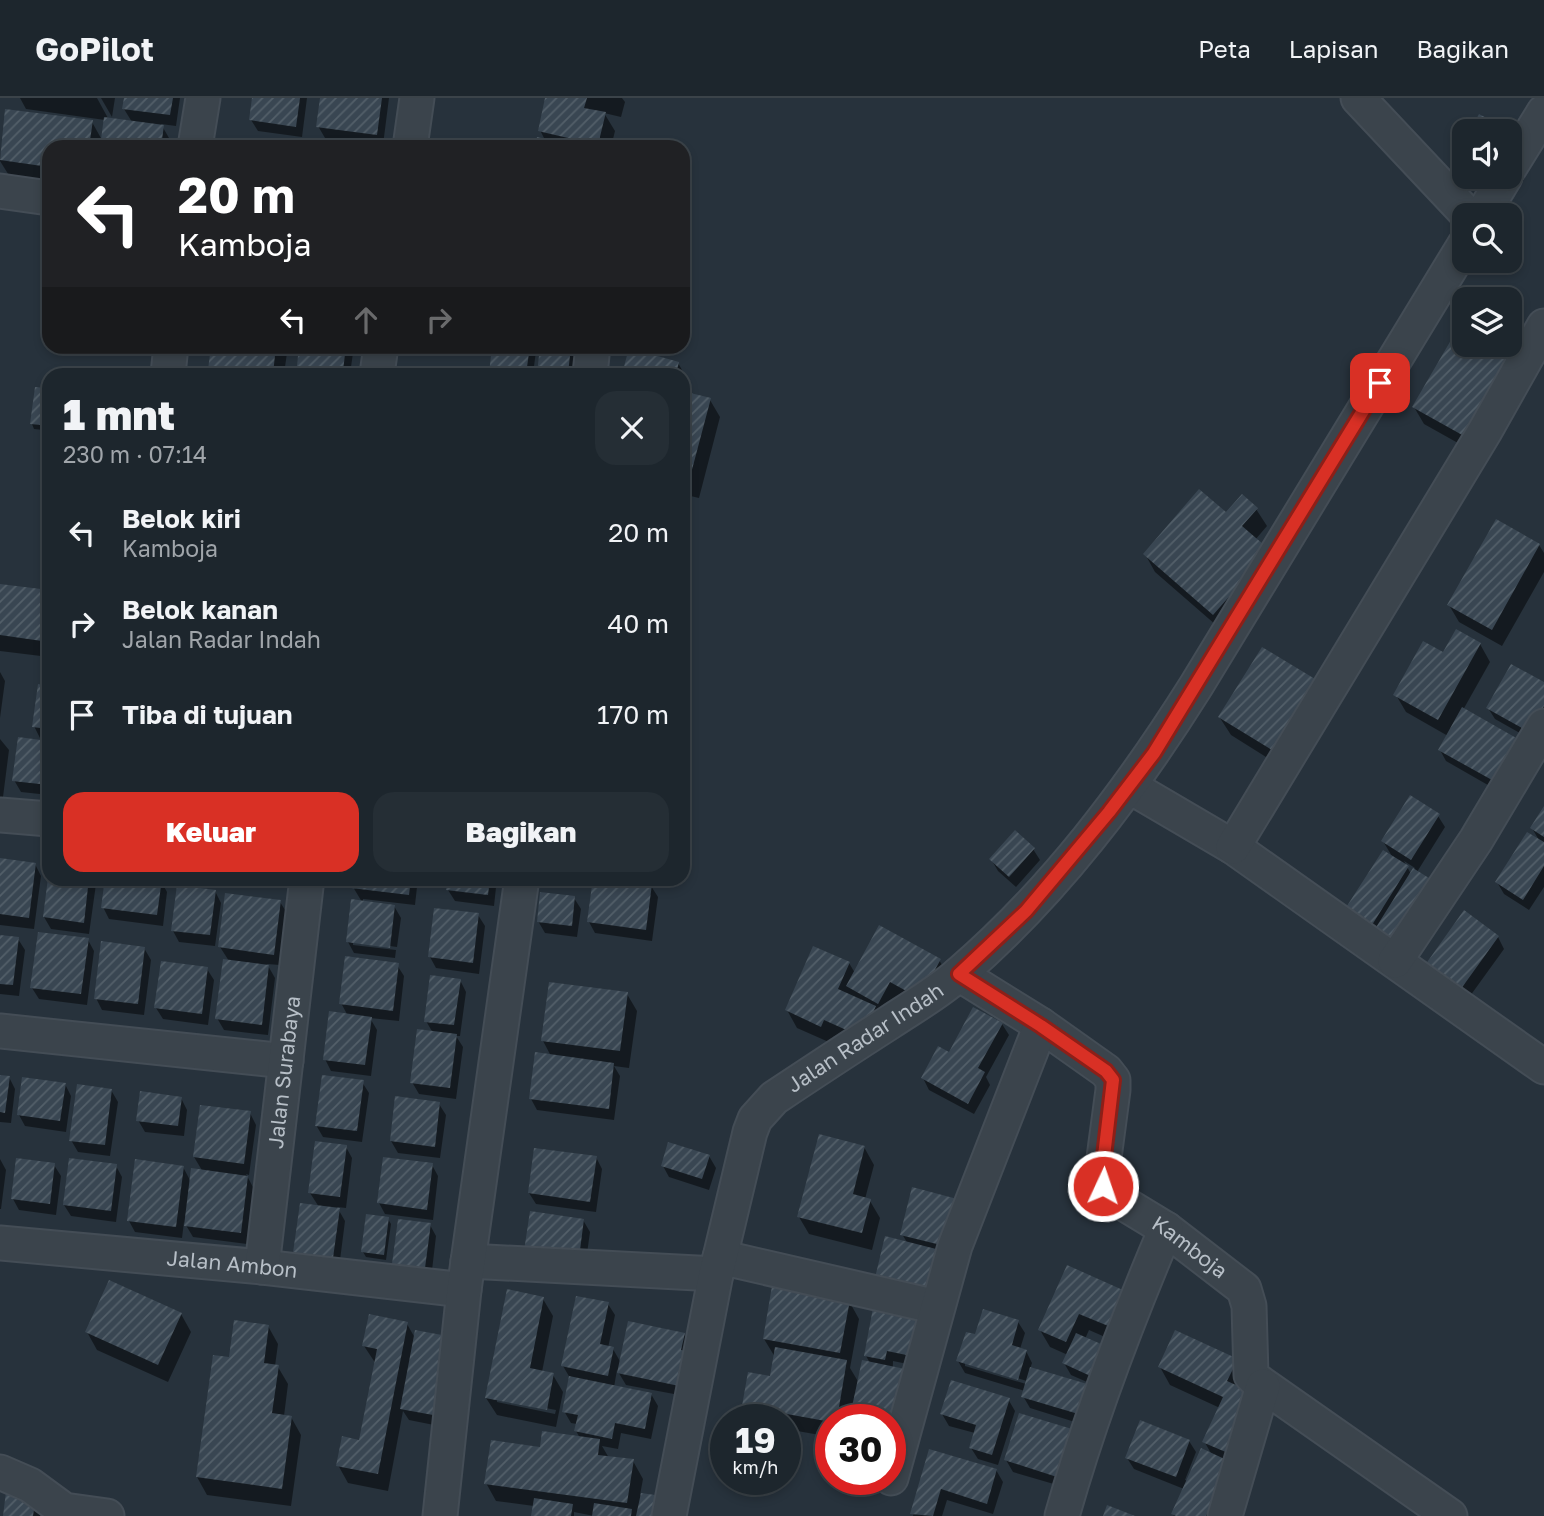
<!DOCTYPE html>
<html lang="id">
<meta charset="utf-8">
<style>
:root{--surface:#1d262d;--page:#252e35;--text:#f1f3f6;--muted:#a0a5aa;--line:#3b4349;--accent:#d93025}
body{margin:0;font-family:"Golos Text",sans-serif;background:var(--page);color:var(--text);height:100vh;display:flex;flex-direction:column;font-size:26px;white-space:nowrap}
*{box-sizing:border-box;margin:0}
p{font-size:23px;color:var(--muted)}
.icon{flex:none;width:38px;height:38px;fill:none;stroke:currentColor;stroke-width:2;stroke-linecap:round;stroke-linejoin:round}
.map{position:relative;flex:1;overflow:hidden}
.sheet{position:absolute;left:42px;top:270px;width:648px;height:518px;display:flex;flex-direction:column;background:var(--surface);border-radius:21px;box-shadow:0 4px 10px #0003,0 0 0 2px var(--line)}
.sheet>*{flex:none}
.hud{position:absolute;left:42px;top:42px;width:648px;height:214px;border-radius:21px;box-shadow:0 4px 10px #0003,0 0 0 2px var(--line);background:#202124;color:#fff;overflow:hidden}
.fabs{position:absolute;left:1452px;top:21px;display:grid;gap:14px}
.fabs a{display:grid;place-items:center;width:70px;height:70px;border-radius:14px;background:var(--surface);box-shadow:0 4px 10px #0003,0 0 0 2px var(--line);font-size:35px}
.speed{position:absolute;left:710px;top:1306px;display:flex;gap:14px;font-size:35px;font-weight:700;text-align:center}
.speed>*{display:grid;place-content:center;width:91px;height:91px;border-radius:50%;background:var(--surface);box-shadow:0 4px 10px #0003,0 0 0 2px var(--line);line-height:1}
.speed small{font-size:18px;font-weight:400}
.speed .limit{border:10px solid #d22;background:#fff;color:#111}
.pin{position:absolute;display:grid;place-items:center;width:60px;height:60px;color:#fff;margin:-30px;border-radius:14px;box-shadow:0 4px 10px #0006}
.me{position:absolute;width:77px;margin:-38px;rotate:3deg;stroke-linejoin:round;filter:drop-shadow(0 0 5px #0008)}
.turn{display:flex;align-items:center;gap:24px;height:147px;padding:0 21px;font-size:32px}
.turn .icon{width:91px;height:91px;stroke-width:2.5}
.turn b{display:block;font-size:49px;line-height:60px}
.lanes{display:flex;align-items:center;height:66px;padding:0 21px;background:#0003;justify-content:center;gap:35px;direction:ltr}
.lanes .off{opacity:.35}
.round{display:grid;place-items:center;flex:none;width:74px;height:74px;border-radius:21px;background:var(--page)}
.summary{display:flex;align-items:center;justify-content:space-between;height:119px;padding:0 21px}
h1{font-size:42px;font-weight:800;line-height:52px}
.button{display:flex;gap:14px;margin-top:auto;padding:14px 21px}
.button a{flex:1;height:80px;border-radius:21px;background:var(--accent);color:#fff;font-size:28px;font-weight:800;line-height:80px;text-align:center}
.button a+a{background:var(--page);color:var(--text)}
ul{padding:0;list-style:none}
li{display:flex;align-items:center;gap:21px;height:91px;padding:0 21px}
li div{flex:1}
li b{display:block;font-size:26px}
li em{font-style:normal}
header{display:flex;align-items:center;gap:42px;box-sizing:border-box;height:98px;padding:0 35px;background:var(--surface);border-bottom:2px solid var(--line)}
header strong{font-size:33px}
nav{display:flex;gap:38px;margin-inline-start:auto;font-size:24px}
.map>svg:first-child{display:block}
.shadow{fill:#0007;fill-rule:evenodd}
.building{fill:url(#building-hatch)}
.lines{fill:none;stroke-linecap:round;stroke-linejoin:round}
.street-casing{stroke:#444d56;stroke-width:37}
.street{stroke:#3b444c;stroke-width:33}
.route-casing{stroke:#8d1f18;stroke-width:18}
.route{stroke:#d93025;stroke-width:12}
.labels{text-anchor:middle;stroke-width:7;stroke-linejoin:round;paint-order:stroke}
.street-label{font-size:21px;fill:#b7bfc7;stroke:#202932}
</style>
<header>
<strong>GoPilot</strong>
<nav><a>Peta</a><a>Lapisan</a><a>Bagikan</a></nav>
</header>
<div class="map">
<svg width="1544" height="1418" viewBox="0 0 1544 1418">
<defs>
<pattern id="building-hatch" width="6" height="6" patternUnits="userSpaceOnUse" patternTransform="scale(1.75)"><rect width="6" height="6" fill="#394652"/><path d="M-1 1l2-2M0 6l6-6M5 7l2-2" fill="none" stroke="#535f69"/></pattern>
</defs>
<rect width="100%" height="100%" fill="#27323c"/>
<path class="shadow" d="M20 0H97L109 22 132 24 124 11 126 0H180L176 28 161 26 169 40 168 49H49V85L10 79 0 63 6 13 92 24 102 42 105 22 26 11Z
M101 0H115L112 19Z
M254 0H307L302 39 258 33 251 22Z
M322 0H389L383 47 325 40 318 28Z
M547 0H622L625 4 621 19 604 15 615 33 611 49H537L545 42 540 32Z
M1465 247H1515L1474 354 1424 326 1414 309Z
M213 248H288L284 276H213L210 271Z
M301 248H354L350 276H304L299 267Z
M494 248H534L536 253 533 276H490Z
M542 248H572L577 258 575 276H538Z
M630 252 678 265 685 277 682 284V276H624Z
M45 292 48 297 43 332 34 331 32 326Z
M682 300 710 302 720 319 699 400 682 396Z
M1256 411 1267 428 1255 442 1224 534 1155 474 1145 456 1226 416Z
M1539 447 1544 455V474L1502 548 1459 524 1449 507Z
M0 488 49 494V559L0 553Z
M1480 546 1490 564 1463 612 1507 698 1446 663 1440 652 1448 638 1406 614 1396 597 1443 556Z
M1263 551 1287 672 1231 637 1220 620Z
M0 574 5 583 0 620Z
M1544 586V630L1536 644 1495 621 1488 610Z
M49 589V641L40 640 34 628Z
M0 641 9 652 3 699H0Z
M49 645V697L21 694 14 682Z
M1544 711V789L1529 812 1504 796 1497 784 1540 744 1532 730Z
M1438 718 1445 729 1417 774 1409 858 1354 822 1393 760 1383 743ZM1404 763 1415 770 1411 776Z
M1033 751 1040 762 1016 789 998 773 991 761Z
M0 762 35 766 41 778 34 831 0 827Z
M50 780H92L96 786 89 836 51 831 44 819Z
M107 780 161 783 167 794 163 828 109 821 103 809Z
M354 780H418L415 807 363 801V804L394 808 401 820 397 849 353 843V847L396 852 395 860 354 855 348 844 362 804 353 789Z
M450 780H497L494 808 455 803 448 792Z
M651 788 658 799 652 843 595 835 589 824Z
M215 793 221 805 215 848 179 844 173 833Z
M574 800 581 811 577 839 545 835 538 823Z
M280 804 287 815 280 867 267 866 275 880 268 937 224 932 217 920 229 863 220 849Z
M478 817 485 828 479 876 436 870 430 859Z
M0 839 18 841 25 852 19 898 0 896Z
M1498 839 1504 851 1465 905 1431 881Z
M88 842 94 853 87 907 39 901 32 890Z
M144 850 151 862 144 917 102 912 96 900Z
M939 862 950 880 872 955 834 938 831 945 797 930 787 912 849 865 855 875Z
M397 867 404 878 399 923 370 920 377 932 371 978 331 973 325 961 348 918 341 905Z
M207 871 214 882 208 927 163 921 156 910Z
M460 882 466 894 460 938H456L463 949 456 1001 419 996 412 984 433 935 426 923Z
M627 896 637 913 629 970 614 968 620 978 614 1022 537 1012 531 1001 551 958 543 943Z
M1002 926 1009 937 986 979 990 987 974 1016 929 992 923 980 950 956Z
M0 978 9 979 15 991 11 1025 0 1024Z
M362 984 369 995 362 1044 323 1039 316 1027Z
M65 986 71 998 66 1034 25 1028 19 1017Z
M111 992 118 1004 110 1058 78 1054 71 1042Z
M181 1000 187 1012 184 1038 145 1034 138 1022Z
M439 1006 446 1017 440 1060 398 1055 391 1043Z
M250 1015 256 1027 249 1077 246 1076 254 1091 247 1146 193 1139 184 1124 182 1140 135 1134 129 1123 183 1069 191 1084 203 1074 194 1059Z
M346 1049 352 1060 346 1110 337 1109 345 1123 338 1178 301 1173 319 1109 310 1095Z
M864 1049 874 1067 865 1101 870 1103 880 1120 872 1152 809 1136 799 1119Z
M709 1058 716 1070 709 1092 669 1079 663 1068Z
M596 1059 602 1071 596 1114 536 1106 529 1095Z
M0 1061 6 1072 1 1111H0Z
M54 1067 61 1078 56 1117 19 1112 13 1101Z
M432 1067 438 1078 433 1122 385 1116 379 1105Z
M116 1068 122 1079 116 1124 71 1118 64 1107Z
M914 1091 945 1157 908 1146 902 1136Z
M531 1115 583 1122 590 1134 585 1170Z
M388 1121 391 1126 386 1162 366 1159 363 1154Z
M430 1127 436 1138 431 1181 400 1177 394 1166Z
M1068 1169 1128 1249 1089 1232 1085 1241 1103 1291 1071 1277 1064 1265 1068 1257 1050 1249 1040 1232Z
M543 1201 553 1218 542 1274 553 1277 563 1294 556 1329 497 1317 486 1300ZM497 1301 556 1312 555 1316 497 1304Z
M849 1203 859 1221 850 1270 859 1285 870 1265 866 1258 875 1212 922 1269 893 1263 891 1321H853L850 1316 849 1321H831V1339L786 1331V1321H752L744 1308 771 1280 775 1259 764 1241Z
M608 1206 615 1217 608 1250 613 1251 621 1265 684 1236 690 1248V1299L626 1287 617 1272 614 1289 651 1296 658 1308 651 1341 621 1335 618 1351 602 1348 609 1360 633 1363 643 1381 640 1397 668 1401 673 1418H594L574 1414V1418H533L534 1408 496 1403 486 1385 541 1351 580 1340 576 1333 577 1326 571 1325 564 1313 570 1280 563 1268Z
M181 1216 191 1234 168 1284 97 1252 87 1234Z
M1018 1224 1025 1235 1020 1251 1026 1253 1032 1265 1030 1271 1091 1329 1030 1310 1023 1298 1025 1293 965 1275 958 1263 977 1238ZM965 1264 1027 1283 1026 1286 965 1268Z
M407 1226 415 1240 457 1241 439 1328 409 1322 403 1313 388 1393 348 1385 338 1367 361 1344 376 1266 364 1248Z
M268 1228 278 1246 275 1268 278 1269 288 1286 284 1318 291 1319 301 1337 291 1408 207 1397 197 1379 231 1261Z
M1237 1262 1255 1297 1217 1418H1174L1173 1416 1184 1391 1134 1371 1127 1360 1189 1343 1196 1354 1185 1382 1188 1383 1212 1357 1204 1343 1220 1310 1170 1287 1160 1269Z
M1008 1301 1015 1313 998 1367 978 1361 971 1350 975 1335 949 1328 942 1316Z
M1020 1317 1064 1389 1013 1374 1006 1362Z
M930 1353 996 1372 1003 1384 993 1416 947 1402 942 1418H913Z
M8 1396 41 1411 40 1418H5Z"/>
<path class="building" d="M124 0H173L170 17 122 11Z
M252 0H300L296 29 249 22Z
M320 0H382L377 37 316 29Z
M545 0H587L584 10 606 14 598 47 538 33Z
M5 11 93 22 89 49H49V69L0 62Z
M1479 16 1511 33H1470Z
M104 19 164 27 161 49H100Z
M537 39 583 48V49H535Z
M1465 218V247H1510V242L1516 245 1464 338 1412 309Z
M211 248H276L273 276H245L208 272Z
M299 248H346L343 273 297 268Z
M492 248H530L526 276H489Z
M540 248H571L568 276H537Z
M629 250 679 264 676 276H622Z
M35 289 46 290 41 327 30 326Z
M682 293 711 300 689 383 682 382Z
M1199 391 1226 414 1242 396 1258 410 1242 428 1270 452 1213 517 1143 456Z
M1496 421 1540 446 1492 532 1447 507Z
M0 486 49 492V544L0 537Z
M1456 531 1481 545 1438 622 1393 597 1423 543 1443 554Z
M1262 549 1320 584 1277 655 1218 619Z
M1511 566 1544 584V608L1529 634 1486 610Z
M38 586 49 588V631L32 629Z
M1462 609 1525 645 1501 687 1438 652Z
M18 639 49 643V687L12 683Z
M1410 697 1440 716 1411 762 1381 743Z
M1544 708V739L1530 730Z
M1015 732 1035 750 1009 779 989 761Z
M1527 734 1544 744V768L1523 802 1495 784Z
M1383 752 1409 768 1372 827 1345 811Z
M0 760 36 765 29 820 0 816Z
M1413 770 1440 787 1402 848 1375 831Z
M48 780H89L84 825 43 819Z
M105 780 162 781 157 817 101 810Z
M353 780H411L409 797 351 790Z
M448 780H490L488 797 446 792Z
M593 780 652 786 646 832 587 824Z
M177 787 216 792 210 837 171 833Z
M540 794 575 798 572 828 537 824Z
M225 795 281 802 274 857 218 849Z
M351 801 395 807 390 850 346 844Z
M434 810 479 815 473 865 428 859Z
M1464 812 1499 838 1458 895 1423 870Z
M879 827 941 861 919 900 890 884 878 906 846 888Z
M38 834 89 840 81 896 30 890Z
M0 837 19 839 13 887 0 886Z
M101 843 145 849 138 906 94 901Z
M813 848 850 864 838 891 876 908 862 939 824 922 821 929 785 912Z
M345 858 399 865 393 913 339 906Z
M223 861 269 867 262 927 215 921Z
M161 863 208 869 202 916 154 910Z
M430 877 461 881 454 927 424 924Z
M549 884 628 894 620 953 541 943Z
M973 909 1003 925 978 970 985 974 968 1006 921 980 938 948 949 954Z
M329 913 372 919 365 967 323 962Z
M417 931 457 936 450 990 410 985Z
M535 954 614 965 609 1011 529 1001Z
M0 977 10 978 5 1015 0 1014Z
M322 977 364 982 357 1033 315 1028Z
M22 979 66 985 60 1023 17 1017Z
M77 986 112 991 105 1047 69 1043Z
M140 993 182 999 178 1028 136 1023Z
M395 998 440 1004 435 1049 390 1043Z
M200 1007 251 1013 244 1066 193 1059Z
M819 1036 865 1048 853 1096 871 1101 862 1135 797 1119Z
M315 1043 347 1047 340 1099 308 1095Z
M668 1044 710 1057 702 1081 661 1068Z
M534 1050 597 1058 590 1104 528 1095Z
M383 1059 433 1065 427 1112 377 1105Z
M16 1060 55 1065 50 1106 11 1101Z
M69 1060 117 1066 111 1113 63 1107Z
M135 1061 184 1068 176 1129 127 1123Z
M191 1070 248 1078 241 1135 184 1128Z
M912 1089 961 1102 949 1149 900 1137Z
M300 1105 340 1110 332 1167 292 1162Z
M530 1113 584 1121 579 1160 524 1153Z
M366 1116 389 1119 384 1157 361 1154Z
M398 1121 431 1125 425 1170 392 1166Z
M885 1138 944 1153 932 1199 874 1184Z
M1067 1167 1134 1197 1118 1232 1079 1216 1066 1244 1038 1232Z
M109 1182 182 1215 158 1267 85 1234Z
M772 1188 850 1202 840 1255 763 1241Z
M507 1191 544 1199 530 1270 554 1275 547 1312 485 1300Z
M576 1198 609 1204 600 1246 614 1249 608 1278 561 1268Z
M873 1210 924 1221 916 1259 887 1253 885 1262 864 1258Z
M983 1211 1019 1222 1012 1247 1027 1252 1018 1282 956 1263 966 1234 975 1236Z
M369 1216 408 1224 378 1376 336 1368 342 1338 359 1342 377 1251 362 1248Z
M234 1222 269 1227 264 1265 279 1267 272 1315 292 1318 282 1391 196 1379 213 1257 229 1259Z
M628 1223 685 1235 681 1252 691 1254 684 1289 617 1275Z
M415 1232 458 1240 442 1269 433 1317 400 1311Z
M1175 1232 1238 1261 1227 1283 1256 1296 1228 1355 1202 1344 1223 1299 1158 1269Z
M1076 1235 1110 1250 1097 1281 1062 1265Z
M775 1249 847 1262 837 1321H831V1324L742 1308 748 1274 770 1278Z
M862 1262 910 1272 891 1321H863L850 1318Z
M1030 1269 1094 1288 1085 1318 1021 1299Z
M569 1278 652 1295 645 1331 615 1325 612 1341 574 1333 578 1317 562 1314Z
M951 1282 1010 1300 992 1357 969 1350 976 1327 940 1316Z
M1019 1315 1072 1331 1057 1379 1004 1362Z
M1140 1322 1190 1342 1176 1379 1125 1360Z
M542 1333 600 1341 598 1357 634 1361 627 1405 484 1386 491 1342 540 1349Z
M1201 1350 1231 1364 1206 1418H1176L1171 1416Z
M929 1351 997 1371 987 1406 941 1391 933 1418 910 1416Z
M6 1394 36 1398 33 1418H3Z
M641 1395 669 1399 665 1418H636Z
M534 1400 573 1406 571 1418H531Z
M594 1405 632 1411 631 1418H592Z
M1107 1407 1135 1418H1103Z"/>
<g class="lines">
<g class="street-casing">
<g id="street">
<path d="M1358 0 1468 117"/>
<path d="M195 49 203 0"/>
<path d="M410 49 417 0"/>
<path d="M1510 69 1544 14"/>
<path d="M0 93 49 100"/>
<path d="M1482 117 1505 79"/>
<path d="M168 276 171 248"/>
<path d="M377 276 381 248"/>
<path d="M590 276 593 248"/>
<path d="M1129 688 1233 749 1544 969"/>
<path d="M0 717 49 721"/>
<path d="M1233 749 1485 333 1544 228"/>
<path d="M1395 863 1476 742 1544 628"/>
<path id="s1" d="M959 876 1041 927 1106 973 1113 982V992L1102 1075 1103 1088 1110 1097 1166 1131 1244 1191 1249 1208 1251 1277 1256 1282 1450 1418"/>
<path d="M0 933 286 963"/>
<path id="s2" d="M0 1145 262 1169 464 1192"/>
<path d="M720 1159 937 1209"/>
<path d="M468 1163 716 1176"/>
<path id="s3" d="M262 1169 307 780"/>
<path d="M0 1374 30 1387 64 1412 107 1418"/>
<path d="M891 1380 955 1148 1041 927"/>
<path d="M440 1418 464 1192 522 780"/>
<path id="s4" d="M669 1418 716 1176 750 1034 755 1021 774 1000C813 974 851 949 890 924 914 908 939 894 960 875 1054 794 1130 693 1196 588L1465 146"/>
<path d="M1062 1418C1090 1319 1126 1225 1166 1131"/>
<path d="M1225 1418 1263 1288"/>
</g>
</g>
<use href="#street" class="street"/>
</g>
<g class="lines">
<g class="route-casing">
<path id="route" d="M1103 1088 1102 1075 1113 982 1106 973 1041 928 959 876 1026 813 1109 714 1154 655 1380 285"/>
</g>
<use href="#route" class="route"/>
</g>
<g class="labels">
<g class="street-label">
<text dy="7" stroke="none"><textPath href="#s4" startOffset="544">Jalan Radar Indah</textPath></text>
<text dy="7" stroke="none"><textPath href="#s3" startOffset="196">Jalan Surabaya</textPath></text>
<text dy="7" stroke="none"><textPath href="#s1" startOffset="401">Kamboja</textPath></text>
<text dy="7" stroke="none"><textPath href="#s2" startOffset="233">Jalan Ambon</textPath></text>
</g>
</g>
</svg>
<div class="fabs">
<a><svg class="icon" aria-label="sound" viewBox="0 0 24 24"><path d="M4 9h4l5-4v14l-5-4H4zM17 9q2 3 0 6"/></svg></a>
<a><svg class="icon" aria-label="search" viewBox="0 0 24 24"><circle cx="10" cy="10" r="6"/><path d="M15 15l6 6"/></svg></a>
<a><svg class="icon" aria-label="layers" viewBox="0 0 24 24"><path d="M12 4l9 5-9 5-9-5zM3 14l9 5 9-5"/></svg></a>
</div>
<div class="speed"><div>19<small>km/h</small></div><div class="limit">30</div></div>
<div class="pin" style="left:1380px;top:285px;background:#d93025"><svg class="icon" aria-label="arrive" viewBox="0 0 24 24"><path d="M6 21V4h12l-3 4 3 4H6"/></svg></div>
<svg class="me" style="left:1103px;top:1088px" viewBox="-20 -20 40 40"><circle r="17" fill="#d93025" stroke="#fff" stroke-width="3"/><path d="M0-11L8 9 0 5-8 9z" fill="#fff"/></svg>
<div class="hud">
<div class="turn"><svg class="icon" aria-label="left" viewBox="0 0 24 24"><path d="M17 20v-9H6M10 6l-5 5 5 5"/></svg><div><b>20 m</b>Kamboja</div></div>
<div class="lanes"><svg class="icon" aria-label="left" viewBox="0 0 24 24"><path d="M17 20v-9H6M10 6l-5 5 5 5"/></svg><svg class="icon off" aria-label="ahead" viewBox="0 0 24 24"><path d="M12 20V5M6 11l6-6 6 6"/></svg><svg class="icon off" aria-label="right" viewBox="0 0 24 24"><path d="M7 20v-9h11M14 6l5 5-5 5"/></svg></div>
</div>
<section class="sheet">
<div class="summary"><div><h1>1 mnt</h1><p>230 m · 07:14</p></div><a class="round"><svg class="icon" aria-label="close" viewBox="0 0 24 24"><path d="M6 6l12 12M18 6L6 18"/></svg></a></div>
<ul>
<li><svg class="icon" aria-label="left" viewBox="0 0 24 24"><path d="M17 20v-9H6M10 6l-5 5 5 5"/></svg><div><b>Belok kiri</b><p>Kamboja</p></div><em>20 m</em></li>
<li><svg class="icon" aria-label="right" viewBox="0 0 24 24"><path d="M7 20v-9h11M14 6l5 5-5 5"/></svg><div><b>Belok kanan</b><p>Jalan Radar Indah</p></div><em>40 m</em></li>
<li><svg class="icon" aria-label="arrive" viewBox="0 0 24 24"><path d="M6 21V4h12l-3 4 3 4H6"/></svg><div><b>Tiba di tujuan</b></div><em>170 m</em></li>
</ul>
<div class="button"><a>Keluar</a><a>Bagikan</a></div>
</section>
</div>
